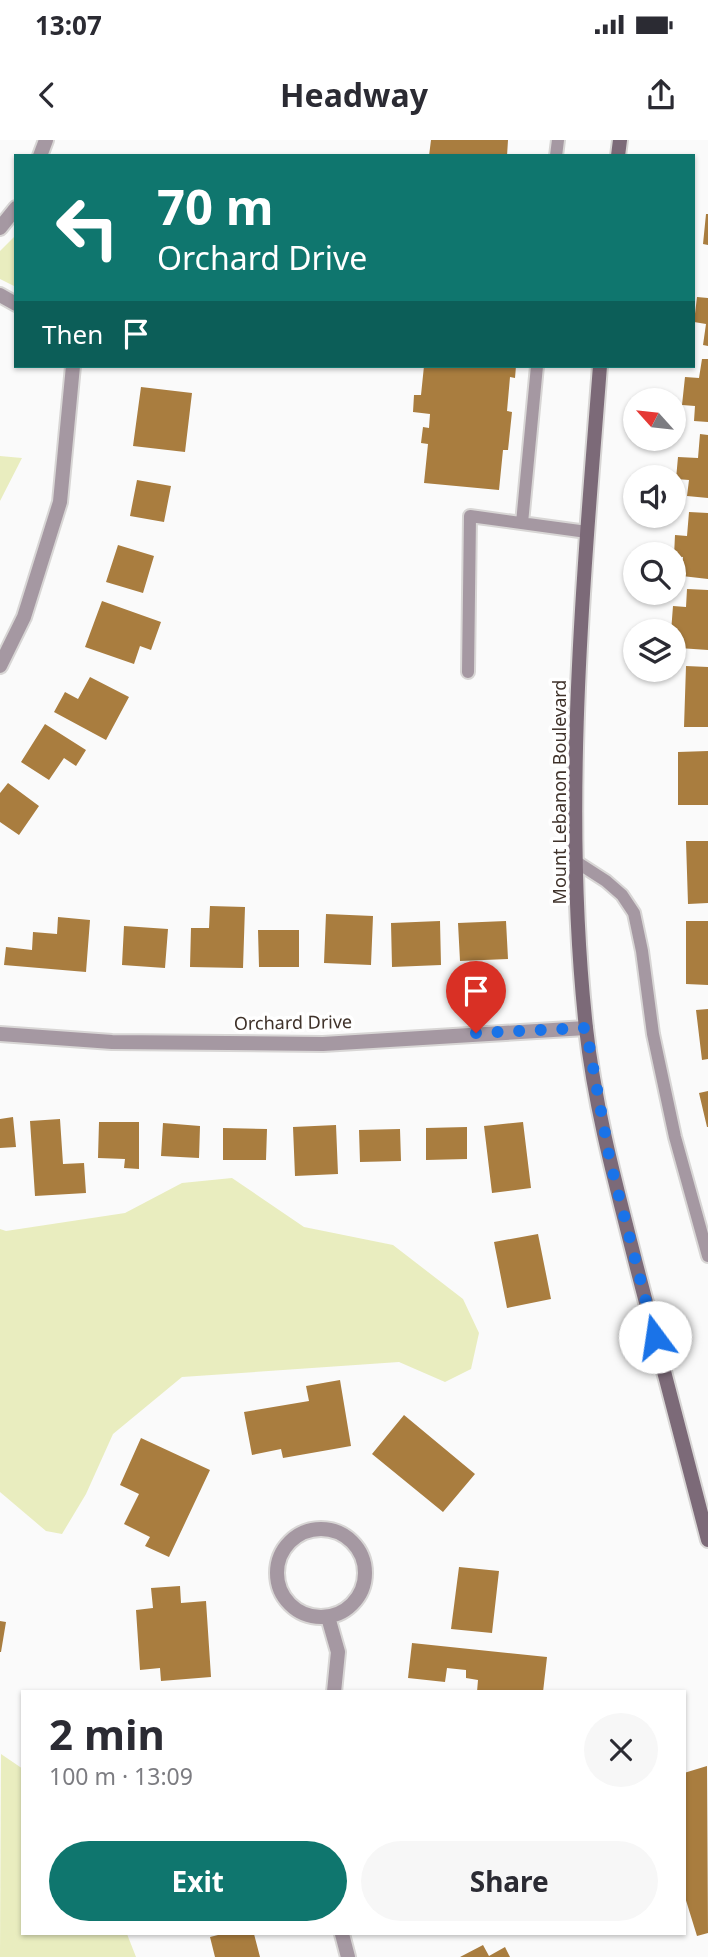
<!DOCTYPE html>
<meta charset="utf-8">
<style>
:root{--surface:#fff;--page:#f7f7f7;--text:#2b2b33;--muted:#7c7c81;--accent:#0f766e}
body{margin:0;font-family:"Noto Sans",sans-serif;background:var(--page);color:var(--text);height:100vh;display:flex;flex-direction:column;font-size:26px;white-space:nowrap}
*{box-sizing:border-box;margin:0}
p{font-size:23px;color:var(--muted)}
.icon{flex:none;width:38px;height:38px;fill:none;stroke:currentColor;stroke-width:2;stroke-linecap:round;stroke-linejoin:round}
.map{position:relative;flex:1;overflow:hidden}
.details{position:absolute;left:21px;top:1550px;width:665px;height:245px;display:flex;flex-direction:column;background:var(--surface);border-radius:0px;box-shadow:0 2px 5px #0004}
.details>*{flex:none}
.hud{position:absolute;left:14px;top:14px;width:681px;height:214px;border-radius:0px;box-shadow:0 2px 5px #0004;background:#0f766e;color:#fff;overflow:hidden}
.needle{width:46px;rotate:297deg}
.controls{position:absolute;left:623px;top:248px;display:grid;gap:14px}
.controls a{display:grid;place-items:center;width:63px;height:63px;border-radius:50%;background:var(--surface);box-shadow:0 2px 5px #0004;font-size:35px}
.pin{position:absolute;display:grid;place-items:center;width:60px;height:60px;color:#fff;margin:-72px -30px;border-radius:50% 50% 50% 0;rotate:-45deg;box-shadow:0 0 7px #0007}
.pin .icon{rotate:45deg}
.me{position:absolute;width:77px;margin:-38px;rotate:346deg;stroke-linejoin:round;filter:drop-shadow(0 0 5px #0008)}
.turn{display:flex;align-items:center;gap:24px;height:147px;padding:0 28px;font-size:32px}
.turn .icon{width:91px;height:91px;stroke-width:2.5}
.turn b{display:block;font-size:49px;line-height:60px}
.then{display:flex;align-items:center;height:66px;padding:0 28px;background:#0003;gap:14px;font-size:26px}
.round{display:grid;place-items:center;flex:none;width:74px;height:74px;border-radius:37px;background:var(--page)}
.head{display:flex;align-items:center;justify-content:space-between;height:119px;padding:0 28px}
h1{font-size:42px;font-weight:700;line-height:52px}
.action{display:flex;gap:14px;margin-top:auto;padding:14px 28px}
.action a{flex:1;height:80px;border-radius:42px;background:var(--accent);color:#fff;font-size:28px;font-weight:700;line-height:80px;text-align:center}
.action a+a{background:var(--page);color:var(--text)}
.status{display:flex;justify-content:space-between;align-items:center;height:49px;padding:0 35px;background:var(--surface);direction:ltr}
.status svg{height:19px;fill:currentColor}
header{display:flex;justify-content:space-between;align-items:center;height:91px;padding:0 28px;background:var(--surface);font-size:32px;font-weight:700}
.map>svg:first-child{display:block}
.green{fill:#e9edbf}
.building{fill:#a97d3f}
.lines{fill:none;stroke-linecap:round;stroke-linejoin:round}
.lane-casing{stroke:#d8d6d5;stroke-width:16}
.street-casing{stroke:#d8d6d5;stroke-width:18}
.secondary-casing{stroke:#d8d6d5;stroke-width:18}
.lane{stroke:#a598a2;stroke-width:12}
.street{stroke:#a598a2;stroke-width:14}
.secondary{stroke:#7c6a78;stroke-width:14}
.route{stroke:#1a73e8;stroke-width:12;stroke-dasharray:0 21.6}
.labels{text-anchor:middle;stroke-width:7;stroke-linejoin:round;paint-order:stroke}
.street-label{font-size:18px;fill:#3f322a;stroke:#fff}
</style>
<div class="status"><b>13:07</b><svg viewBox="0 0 49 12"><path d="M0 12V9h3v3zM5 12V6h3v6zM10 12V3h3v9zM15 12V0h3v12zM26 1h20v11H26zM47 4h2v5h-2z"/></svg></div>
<header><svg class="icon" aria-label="back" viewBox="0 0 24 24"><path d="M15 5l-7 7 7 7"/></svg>Headway<svg class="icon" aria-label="share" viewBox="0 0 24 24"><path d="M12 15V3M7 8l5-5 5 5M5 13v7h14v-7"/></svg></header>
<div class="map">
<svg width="708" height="1817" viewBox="0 0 708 1817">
<rect width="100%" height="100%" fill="#fafafa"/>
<path class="green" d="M16 95V147L0 139V111Z
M0 316 22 318 0 361Z
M232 1038 304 1087 393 1105 463 1159 479 1193 471 1229 445 1242 399 1222 182 1237 113 1294 86 1354 62 1394 46 1391 0 1352V1089L6 1091 125 1073 182 1043Z
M1 1614 23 1629V1794H127L136 1817H0Z"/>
<path class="building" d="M431 0H508L507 16H429Z
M706 74H708V105L703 104Z
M697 157 708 158V206L703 205 706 184 694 182Z
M702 219H708V282L694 281 695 266 682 265 685 237 699 238Z
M424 226H516L515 238 510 237 507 271 512 272 508 310H503L499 350 424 343 428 304 421 303 423 287 429 288 430 274 413 272 414 255H421Z
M141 247 192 253 185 312 133 306Z
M700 294 708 295V358L687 356 689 340 676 339 678 317 698 318Z
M137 340 171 346 164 382 130 376Z
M689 372 708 373V439L682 436 683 417 674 416 675 395 687 396Z
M118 405 154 416 143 453 106 442Z
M687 449 708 450V510L679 508 680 493 671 492 673 466 686 467Z
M102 461 161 482 151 510 140 506 134 524 85 507Z
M686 526 708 527V587H684Z
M90 537 129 557 106 600 54 572 65 552 78 559Z
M45 584 86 610 76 626 64 618 49 640 21 622Z
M708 611V665H678V612Z
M8 643 39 666 19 695 0 682V653Z
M686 701H708V763L688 764Z
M210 766 245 767 243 828 190 827 191 788H209Z
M326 774 373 776 371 825 324 823Z
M58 777 90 780 86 832 4 825 6 807 32 810 33 792 57 794Z
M440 781 441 825 392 827 391 783Z
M506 781 508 819 460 821 458 783Z
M686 781H708V845L686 844Z
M124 786 168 789 165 828 122 825Z
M258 790H299V827H259Z
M708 869V919L702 920 696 870Z
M708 951V987H707L699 953Z
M13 977 16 1007 0 1008V979Z
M60 979 63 1024 84 1023 86 1053 35 1056 30 981Z
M99 982H139V1029L124 1028 125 1019 98 1018Z
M523 982 531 1048 492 1053 484 986Z
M163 983 200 986 199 1018 161 1016Z
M336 985 338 1034 295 1036 293 987Z
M467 987V1019L426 1020V988Z
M223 988 267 989 266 1020H223Z
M400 989 401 1021 360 1022 359 990Z
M538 1094 551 1159 507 1168 494 1102Z
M340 1240 351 1306 283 1318 281 1309 252 1315 244 1272 309 1261 306 1246Z
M404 1275 475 1334 443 1372 372 1314Z
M141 1298 210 1330 169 1417 145 1406 150 1397 124 1384 139 1354 120 1345Z
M459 1427 499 1431 492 1493 451 1489Z
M180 1446 181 1463 206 1461 211 1537 161 1541 160 1528 140 1530 136 1470 153 1468 151 1448Z
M0 1481 6 1482 1 1512H0Z
M412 1503 547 1517 543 1552H477L478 1540 466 1538V1530L447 1528 445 1542 408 1538Z
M707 1626 708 1793 697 1796 684 1754V1633Z
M222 1794H254L260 1817H215L210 1797Z
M483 1805 489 1816 505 1807 510 1817H460Z"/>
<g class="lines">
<g class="lane-casing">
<path id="lane" d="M556 16 558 0
M522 383 537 226
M468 532 470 376 587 392
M575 721 606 741 622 755 634 773 642 811 653 894 675 997 708 1116"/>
</g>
<g class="street-casing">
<path id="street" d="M40 16 46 0
M0 88 16 68
M0 155 16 164
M0 526 24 477 60 362 73 226
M0 894 112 902 323 904 586 888
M277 1433a44 44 0 1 1 88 0a44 44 0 1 1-88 0Z
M328 1477 338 1512 334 1552
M342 1794 348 1817"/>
</g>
<g class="secondary-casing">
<path id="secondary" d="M618 16 620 0
M600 226C583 445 562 668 586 888 595 969 617 1049 637 1128 661 1218 684 1309 708 1400"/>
</g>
<use href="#lane" class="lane"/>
<use href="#street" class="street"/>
<use href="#secondary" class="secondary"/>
</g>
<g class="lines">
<path class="route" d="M476 893 586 888 610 1021 655 1197"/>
</g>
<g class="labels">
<g class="street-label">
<text transform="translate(560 652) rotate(-90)" y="6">Mount Lebanon Boulevard</text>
<text transform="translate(293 883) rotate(-1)" y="6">Orchard Drive</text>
</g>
</g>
</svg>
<div class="controls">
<a><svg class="needle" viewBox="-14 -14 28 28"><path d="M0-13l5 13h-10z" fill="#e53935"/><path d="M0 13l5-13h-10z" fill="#7c7c81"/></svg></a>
<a><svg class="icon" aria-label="sound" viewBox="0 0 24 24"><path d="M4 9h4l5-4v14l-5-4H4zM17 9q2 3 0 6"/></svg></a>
<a><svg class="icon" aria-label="search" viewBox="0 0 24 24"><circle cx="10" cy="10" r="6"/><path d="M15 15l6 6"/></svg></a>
<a><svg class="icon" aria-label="layers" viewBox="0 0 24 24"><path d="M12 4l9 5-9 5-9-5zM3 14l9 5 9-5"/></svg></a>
</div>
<div class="pin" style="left:476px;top:893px;background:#d93025"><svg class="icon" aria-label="arrive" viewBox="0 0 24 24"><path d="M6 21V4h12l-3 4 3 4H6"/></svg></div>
<svg class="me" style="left:655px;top:1197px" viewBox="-20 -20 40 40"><circle r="19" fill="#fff"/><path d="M0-13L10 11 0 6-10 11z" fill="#1a73e8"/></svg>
<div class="hud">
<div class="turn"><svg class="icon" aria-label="left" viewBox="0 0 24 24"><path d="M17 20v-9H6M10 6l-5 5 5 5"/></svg><div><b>70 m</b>Orchard Drive</div></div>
<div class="then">Then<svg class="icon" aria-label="arrive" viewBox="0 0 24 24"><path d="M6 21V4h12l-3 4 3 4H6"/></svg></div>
</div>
<section class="details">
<div class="head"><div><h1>2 min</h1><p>100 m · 13:09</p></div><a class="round"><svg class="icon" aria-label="close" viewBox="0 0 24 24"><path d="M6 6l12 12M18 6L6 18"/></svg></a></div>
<div class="action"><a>Exit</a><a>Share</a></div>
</section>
</div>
